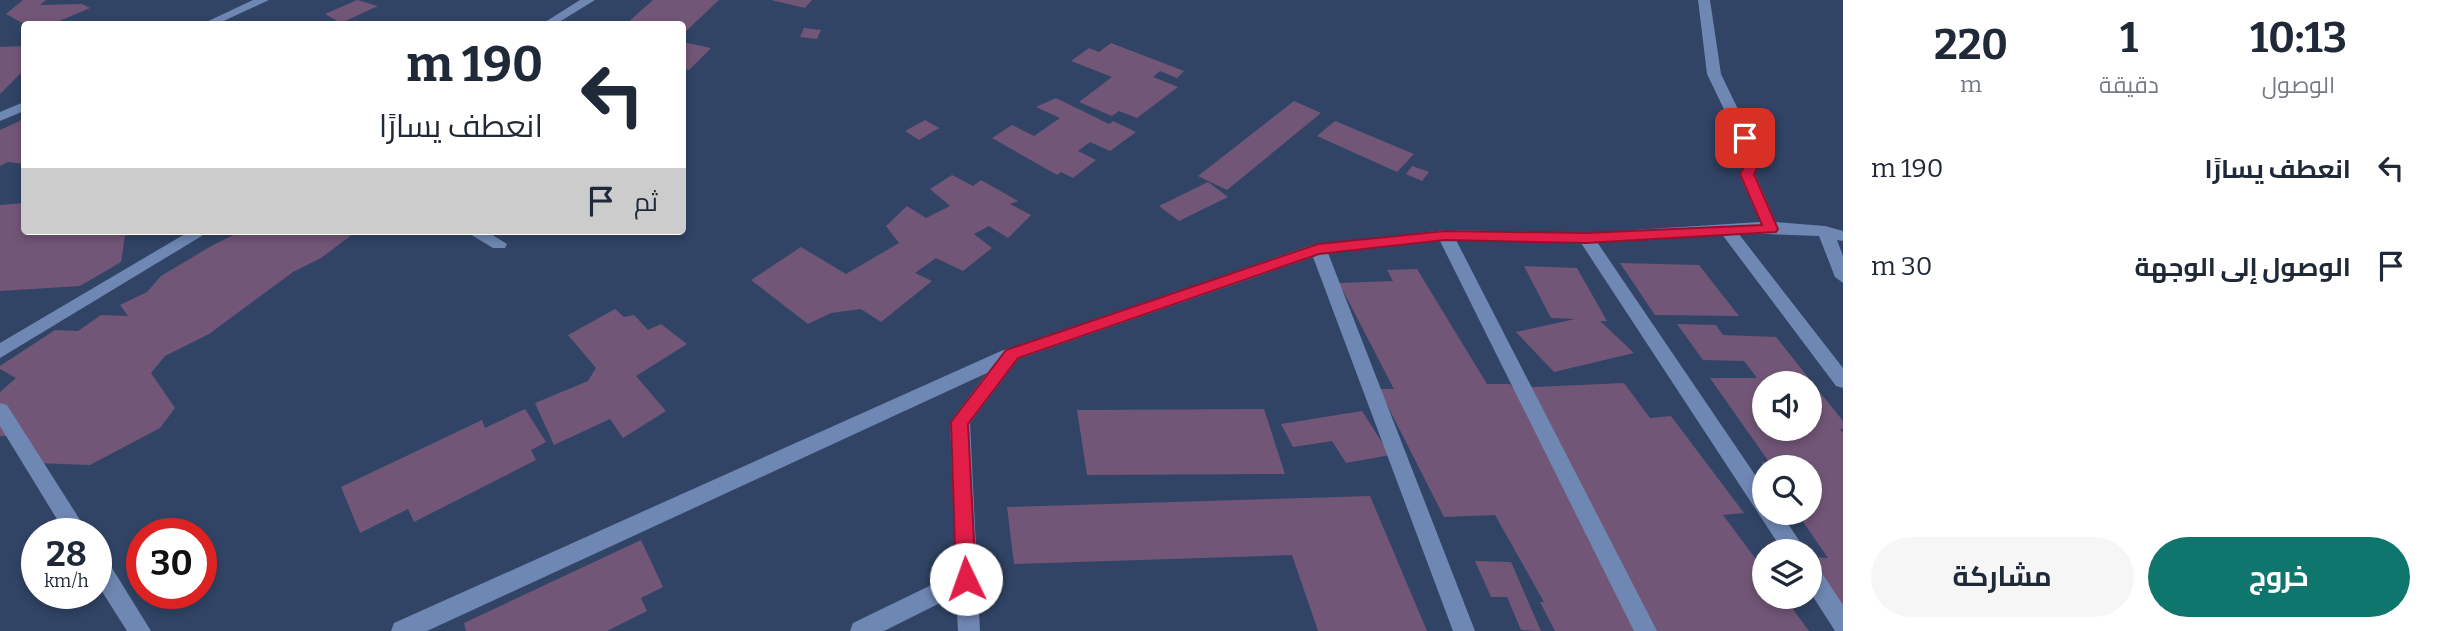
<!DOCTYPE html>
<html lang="ar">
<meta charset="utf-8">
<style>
:root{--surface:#fff;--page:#f6f6f7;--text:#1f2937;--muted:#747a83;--accent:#0f766e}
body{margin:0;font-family:Bitter,Cairo,serif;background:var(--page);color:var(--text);direction:rtl;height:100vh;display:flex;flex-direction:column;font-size:26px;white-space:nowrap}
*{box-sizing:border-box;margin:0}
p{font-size:23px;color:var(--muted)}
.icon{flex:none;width:38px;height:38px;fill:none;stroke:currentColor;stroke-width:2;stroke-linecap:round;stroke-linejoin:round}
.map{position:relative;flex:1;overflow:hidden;direction:ltr}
.sheet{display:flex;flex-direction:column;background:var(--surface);width:595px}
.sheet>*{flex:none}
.hud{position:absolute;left:21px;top:21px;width:665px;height:214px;border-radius:7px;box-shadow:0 4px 10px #0003;direction:rtl;background:#fff;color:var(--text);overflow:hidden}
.buttons{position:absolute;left:1752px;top:371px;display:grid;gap:14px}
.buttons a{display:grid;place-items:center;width:70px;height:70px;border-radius:50%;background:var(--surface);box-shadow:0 4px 10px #0003;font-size:35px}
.speed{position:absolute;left:21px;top:518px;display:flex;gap:14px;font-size:35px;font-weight:700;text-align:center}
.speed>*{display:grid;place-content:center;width:91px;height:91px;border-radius:50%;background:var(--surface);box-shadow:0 4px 10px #0003;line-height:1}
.speed small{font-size:18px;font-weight:400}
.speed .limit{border:10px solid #d22;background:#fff;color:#111}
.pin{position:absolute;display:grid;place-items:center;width:60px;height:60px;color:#fff;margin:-30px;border-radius:14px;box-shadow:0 4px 10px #0006}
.me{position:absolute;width:77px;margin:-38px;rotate:357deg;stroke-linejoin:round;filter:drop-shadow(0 0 5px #0008)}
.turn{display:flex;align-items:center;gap:24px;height:147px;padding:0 28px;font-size:32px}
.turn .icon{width:91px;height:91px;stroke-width:2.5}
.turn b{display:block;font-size:49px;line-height:60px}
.then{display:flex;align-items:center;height:66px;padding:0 28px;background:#0003;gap:14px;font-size:26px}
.eta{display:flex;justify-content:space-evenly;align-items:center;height:119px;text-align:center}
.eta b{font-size:42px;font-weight:700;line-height:49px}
.button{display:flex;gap:14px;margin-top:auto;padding:14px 28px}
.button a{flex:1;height:80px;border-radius:42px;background:var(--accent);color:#fff;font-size:28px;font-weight:700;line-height:80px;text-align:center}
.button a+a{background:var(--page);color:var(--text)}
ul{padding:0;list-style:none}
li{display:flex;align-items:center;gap:21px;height:98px;padding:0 28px}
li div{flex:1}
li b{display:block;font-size:26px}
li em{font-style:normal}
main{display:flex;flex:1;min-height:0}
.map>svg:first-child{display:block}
.building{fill:#725677;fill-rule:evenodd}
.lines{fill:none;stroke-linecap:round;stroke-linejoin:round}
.minor{fill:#6f87b3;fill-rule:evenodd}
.route{fill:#e11d48;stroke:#92132f;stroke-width:2}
</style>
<main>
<section class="sheet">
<div class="eta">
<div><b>10:13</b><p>الوصول</p></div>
<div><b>1</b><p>دقيقة</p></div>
<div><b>220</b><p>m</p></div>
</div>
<ul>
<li><svg class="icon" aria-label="left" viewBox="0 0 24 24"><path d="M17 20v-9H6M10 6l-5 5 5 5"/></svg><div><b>انعطف يسارًا</b></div><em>190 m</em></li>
<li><svg class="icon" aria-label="arrive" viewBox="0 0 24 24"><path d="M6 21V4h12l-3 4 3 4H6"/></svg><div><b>الوصول إلى الوجهة</b></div><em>30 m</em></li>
</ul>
<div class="button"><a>خروج</a><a>مشاركة</a></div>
</section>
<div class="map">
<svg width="1843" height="631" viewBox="0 0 1843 631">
<rect width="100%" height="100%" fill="#314465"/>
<path class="building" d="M23 0H46L40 5 82 4 90 8 52 24H24L6 14Z
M357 0 378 6 341 23 325 14Z
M653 0H719L682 35V24H626Z
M771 0H812L805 8Z
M804 28 821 30 817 39 800 37Z
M682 42 711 48 689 70 682 69Z
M1111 43 1184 71 1177 78 1160 71 1153 77 1178 87 1137 118 1119 111 1112 116 1079 102 1112 77 1071 61 1089 48 1099 52Z
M24 46V70L0 94V47Z
M1056 98 1109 124 1113 121 1136 132 1110 151 1090 142 1078 151 1096 160 1073 178 1061 172 1057 175 992 138 1012 125 1034 136 1060 118 1036 107Z
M1294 101 1321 113 1227 190 1198 176Z
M24 119V164L8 162 0 166V130Z
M925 120 939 128 919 140 905 131Z
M1335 121 1414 154 1397 172 1317 136Z
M1412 166 1429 172 1422 181 1406 174Z
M952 175 973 186 981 180 1018 201 1010 204 1031 215 1008 238 989 226 974 234 992 248 963 271 936 258 915 273 932 281 881 322 861 309 831 313 808 324 751 280 801 247 846 274 899 243 886 226 907 206 926 218 950 206 930 189Z
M1208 182 1228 197 1179 221 1159 206Z
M24 203V231L142 232 125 236 121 262 80 286 0 291V205Z
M242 231H357L321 258 293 272 209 334 165 356 151 373 175 408 160 428 90 465 36 463 21 437 0 436V392L16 378 0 369V366L55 330 78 331 101 315 128 316 120 305 147 292 161 276 213 245Z
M1620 263 1699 265 1739 316 1655 315Z
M1524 266 1577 268 1607 321H1600L1634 353 1554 372 1516 332 1575 319 1551 318Z
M1417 269 1487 384H1510L1513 388 1624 383 1650 418 1671 416 1744 513 1723 515 1764 570V597H1784L1809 631H1555L1540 602H1544L1495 515 1444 517 1379 389H1394L1339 283 1393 281 1387 270Z
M615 309 624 317 634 315 648 330 661 324 687 344 636 376 666 411 623 438 610 419 554 445 535 403 588 381 596 368 568 335Z
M1677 324 1716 325 1723 335 1776 337 1843 421V429H1840L1843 433V612L1829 611 1810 582V557L1828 558 1797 513H1810V467H1765L1761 462H1769L1710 378H1757L1744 361 1703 360ZM1764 383H1810V429H1764Z
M525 409 546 442 531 450 536 460 414 522 408 509 360 533 341 487 482 420 485 428Z
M1264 409 1285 474 1087 475 1077 410Z
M1362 411 1390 455 1346 463 1332 441 1293 447 1281 424Z
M1370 496 1427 631H1318L1292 555 1014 564 1007 507Z
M641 540 663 587 641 598 647 611 607 631H466L464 623Z
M1475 561 1511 562 1541 631 1521 630 1507 597H1491Z"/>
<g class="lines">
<path class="minor" d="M253 0H269L217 24H202Z
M580 0H595L556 24H542Z
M1698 0H1710L1721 74 1762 159 1755 174 1776 222 1825 226 1843 231V241L1837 240 1843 256V283L1835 277 1819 236 1738 233 1843 368V388L1836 386 1721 233 1597 242 1764 488V513H1781L1806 551H1783L1581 243 1456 240 1657 631H1634L1440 241 1328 253 1475 631H1453L1313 257 1018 359 970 423 980 631H958L956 595 884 631H850L853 623 956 573 950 422 987 373 427 631H391L394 623 1001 351 1312 245 1445 230 1586 233 1760 222 1739 174 1748 159 1707 74Z
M24 102V111L0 121V112Z
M190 231H210L0 358V343Z
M465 231H486L507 244 505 248H493Z
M0 403 7 405 89 534H66L0 426Z
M96 552 104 555 151 631H127L96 582Z
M1810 564 1818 567 1843 605V631H1835L1810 592Z"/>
</g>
<path class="route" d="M1745 134 1751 138 1762 159 1754 174 1778 229 1776 232 1586 243 1445 240 1319 254 1018 358 968 424 976 579 973 586 966 588 959 586 956 579 951 422 1006 350 1318 244 1445 231 1586 233 1762 225 1740 174 1748 159 1738 138Z"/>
</svg>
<div class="buttons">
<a><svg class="icon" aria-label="sound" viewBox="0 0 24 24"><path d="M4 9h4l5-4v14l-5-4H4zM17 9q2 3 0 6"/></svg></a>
<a><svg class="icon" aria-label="search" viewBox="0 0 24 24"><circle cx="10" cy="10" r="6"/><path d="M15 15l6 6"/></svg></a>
<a><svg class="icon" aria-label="layers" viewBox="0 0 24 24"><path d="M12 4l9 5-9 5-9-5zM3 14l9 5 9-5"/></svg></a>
</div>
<div class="speed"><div>28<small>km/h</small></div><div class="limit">30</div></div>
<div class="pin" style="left:1745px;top:138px;background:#d93025"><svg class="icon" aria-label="arrive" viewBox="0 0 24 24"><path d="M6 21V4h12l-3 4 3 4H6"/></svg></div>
<svg class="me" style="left:966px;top:579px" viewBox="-20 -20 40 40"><circle r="19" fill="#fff"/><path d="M0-13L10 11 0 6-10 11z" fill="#e11d48"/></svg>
<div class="hud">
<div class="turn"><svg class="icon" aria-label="left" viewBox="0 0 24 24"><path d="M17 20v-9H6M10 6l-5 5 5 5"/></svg><div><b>190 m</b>انعطف يسارًا</div></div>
<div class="then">ثم<svg class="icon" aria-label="arrive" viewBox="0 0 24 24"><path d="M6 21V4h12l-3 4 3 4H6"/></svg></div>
</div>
</div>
</main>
